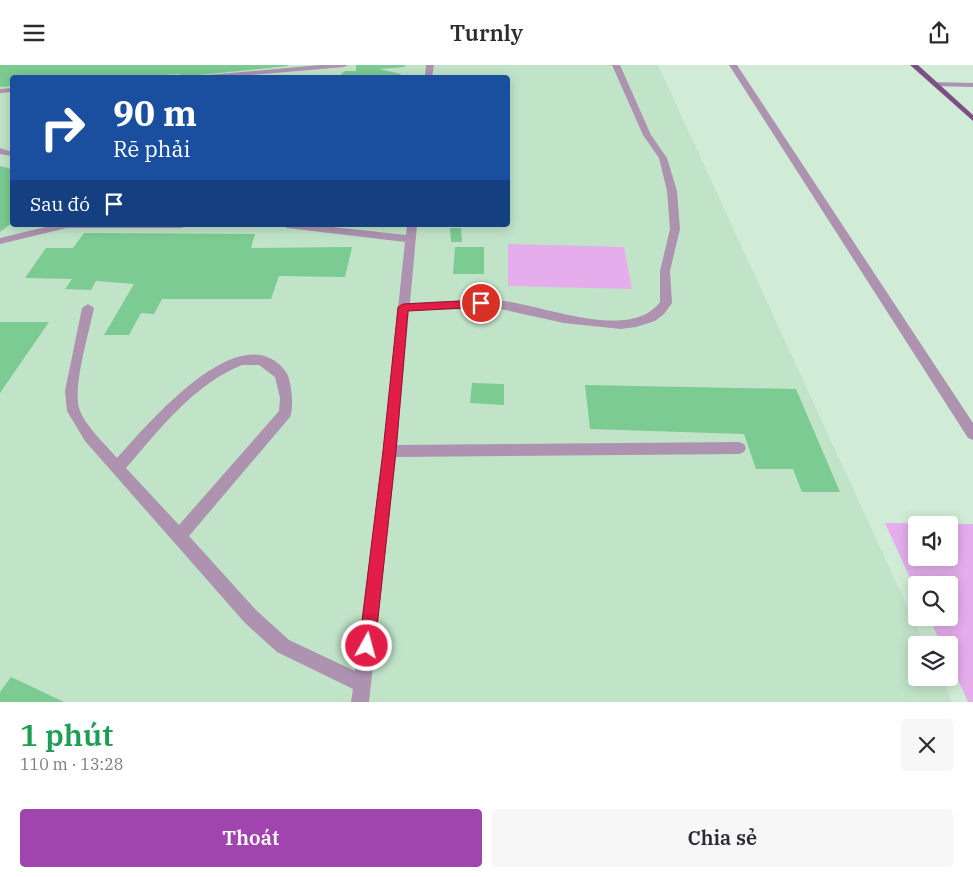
<!DOCTYPE html>
<html lang="vi">
<meta charset="utf-8">
<style>
:root{--surface:#fff;--page:#f7f7f7;--text:#2b2b33;--muted:#7c7c81;--accent:#a044ae}
body{margin:0;font-family:"IBM Plex Serif",serif;background:var(--page);color:var(--text);height:100vh;display:flex;flex-direction:column;font-size:19px;white-space:nowrap}
*{box-sizing:border-box;margin:0}
p{font-size:16px;color:var(--muted)}
.icon{flex:none;width:28px;height:28px;fill:none;stroke:currentColor;stroke-width:2;stroke-linecap:round;stroke-linejoin:round}
.map{position:relative;height:637px;overflow:hidden}
.sheet{display:flex;flex-direction:column;background:var(--surface);flex:1}
.sheet>*{flex:none}
.banner{position:absolute;left:10px;top:10px;width:500px;height:152px;border-radius:5px;box-shadow:0 2px 12px #0003;background:#1a4fa0;color:#fff;overflow:hidden}
.fabs{position:absolute;left:908px;top:451px;display:grid;gap:10px}
.fabs a{display:grid;place-items:center;width:50px;height:50px;border-radius:5px;background:var(--surface);box-shadow:0 2px 12px #0003;font-size:25px}
.pin{position:absolute;display:grid;place-items:center;width:42px;height:42px;color:#fff;margin:-21px;border:2px solid #fff;border-radius:50%;box-shadow:0 1px 5px #0007}
.me{position:absolute;width:55px;margin:-28px;rotate:7deg;stroke-linejoin:round;filter:drop-shadow(0 0 4px #0008)}
.turn{display:flex;align-items:center;gap:18px;height:105px;padding:0 20px;font-size:22px}
.turn .icon{width:65px;height:65px;stroke-width:2.5}
.turn b{display:block;font-size:35px;line-height:42px}
.then{display:flex;align-items:center;height:48px;padding:0 20px;background:#0003;gap:10px;font-size:19px}
.round{display:grid;place-items:center;flex:none;width:52px;height:52px;border-radius:5px;background:var(--page)}
.head{display:flex;align-items:center;justify-content:space-between;height:85px;padding:0 20px}
h1{font-size:30px;font-weight:600;line-height:38px;color:#1e9e55}
.action{display:flex;gap:10px;margin-top:auto;padding:10px 20px}
.action a{flex:1;height:58px;border-radius:5px;background:var(--accent);color:#fff;font-size:20px;font-weight:600;line-height:58px;text-align:center}
.action a+a{background:var(--page);color:var(--text)}
header{display:flex;justify-content:space-between;align-items:center;height:65px;padding:0 20px;background:var(--surface);font-size:22px;font-weight:600}
.map>svg:first-child{display:block}
.built{fill:#c1e4c9;fill-rule:evenodd}
.green{fill:#e5adec;fill-rule:evenodd}
.building{fill:#7bcb92}
.lines{fill:none;stroke-linecap:round;stroke-linejoin:round}
.minor{fill:#ad93b0;fill-rule:evenodd}
.major{fill:#7d4f83;fill-rule:evenodd}
.route{fill:#e11d48;stroke:#92132f}
</style>
<header><svg class="icon" aria-label="menu" viewBox="0 0 24 24"><path d="M4 6h16M4 12h16M4 18h16"/></svg>Turnly<svg class="icon" aria-label="share" viewBox="0 0 24 24"><path d="M12 15V3M7 8l5-5 5 5M5 13v7h14v-7"/></svg></header>
<div class="map">
<svg width="973" height="637" viewBox="0 0 973 637">
<rect width="100%" height="100%" fill="#d0ecd6"/>
<path class="built" d="M0 0H658L925 580H916V612L941 613 952 637H0ZM12 12H508V160H12Z"/>
<path class="green" d="M508 179 624 182 632 224 508 221Z
M885 458 973 459V637H968L949 595V580H942L929 553 949 552V520H916V526ZM916 460H949V492H916Z"/>
<path class="building" d="M0 0H288V1L179 12 180 9 131 12H12V21L0 22Z
M356 0H405V2L379 4 401 9 396 12H338L345 6H356Z
M0 101 12 104V158L0 167Z
M450 163H461L462 177H451Z
M84 168 255 169 251 183 352 182 345 212 279 211 271 234H162L154 249 141 248 129 270H104L134 219 96 216 91 225 65 224 72 214 25 213 46 183H73Z
M455 182H484V209H453Z
M0 257H49L0 328Z
M472 318 504 319V340L470 338Z
M585 320 796 324 840 427H802L793 404H756L744 369 590 364Z
M11 612 64 637H0V627Z"/>
<g class="lines">
<path class="minor" d="M320 0H348L344 2 227 12H204L208 10Z
M426 0H434L432 12H425Z
M612 0H620L651 70 667 93 677 126 680 164 670 206 672 238 664 249 655 256 636 262 621 264 564 258 496 243 409 246 397 380 739 377 744 379 746 383 744 387 739 389 396 392 369 637H351L353 624 277 587 245 558 85 376 67 346 65 326 82 243 88 239 94 243C89 268 73 320 79 343 84 360 106 380 117 393 146 362 241 246 286 307 292 316 294 343 290 352L189 471 257 546 289 575 355 606 383 386 405 177 287 163 282 160H314L406 170 407 160H417L410 238C438 237 467 234 495 235 537 237 629 279 660 237V206L670 164 667 126 659 93 643 70ZM242 300H259L275 312 280 333 279 346 179 460 126 403C160 364 193 320 242 300Z
M729 0H737L973 358V375L968 373Z
M932 17 973 18V22L935 21 931 19Z
M12 23V27L0 28V24Z
M0 83 12 87V91L0 89Z
M54 160H187L182 163H67L0 179V173Z"/>
<path class="major" d="M910 0H918L973 50V56Z"/>
</g>
<path class="route" d="M481 235 486 238 481 242 408 246 396 386 375 581 372 586 367 588 361 586 359 581 383 386 398 242 403 239Z"/>
</svg>
<div class="fabs">
<a><svg class="icon" aria-label="sound" viewBox="0 0 24 24"><path d="M4 9h4l5-4v14l-5-4H4zM17 9q2 3 0 6"/></svg></a>
<a><svg class="icon" aria-label="search" viewBox="0 0 24 24"><circle cx="10" cy="10" r="6"/><path d="M15 15l6 6"/></svg></a>
<a><svg class="icon" aria-label="layers" viewBox="0 0 24 24"><path d="M12 4l9 5-9 5-9-5zM3 14l9 5 9-5"/></svg></a>
</div>
<div class="pin" style="left:481px;top:238px;background:#d93025"><svg class="icon" aria-label="arrive" viewBox="0 0 24 24"><path d="M6 21V4h12l-3 4 3 4H6"/></svg></div>
<svg class="me" style="left:367px;top:581px" viewBox="-20 -20 40 40"><circle r="17" fill="#e11d48" stroke="#fff" stroke-width="3"/><path d="M0-11L8 9 0 5-8 9z" fill="#fff"/></svg>
<div class="banner">
<div class="turn"><svg class="icon" aria-label="right" viewBox="0 0 24 24"><path d="M7 20v-9h11M14 6l5 5-5 5"/></svg><div><b>90 m</b>Rẽ phải</div></div>
<div class="then">Sau đó<svg class="icon" aria-label="arrive" viewBox="0 0 24 24"><path d="M6 21V4h12l-3 4 3 4H6"/></svg></div>
</div>
</div>
<section class="sheet">
<div class="head"><div><h1>1 phút</h1><p>110 m · 13:28</p></div><a class="round"><svg class="icon" aria-label="close" viewBox="0 0 24 24"><path d="M6 6l12 12M18 6L6 18"/></svg></a></div>
<div class="action"><a>Thoát</a><a>Chia sẻ</a></div>
</section>
